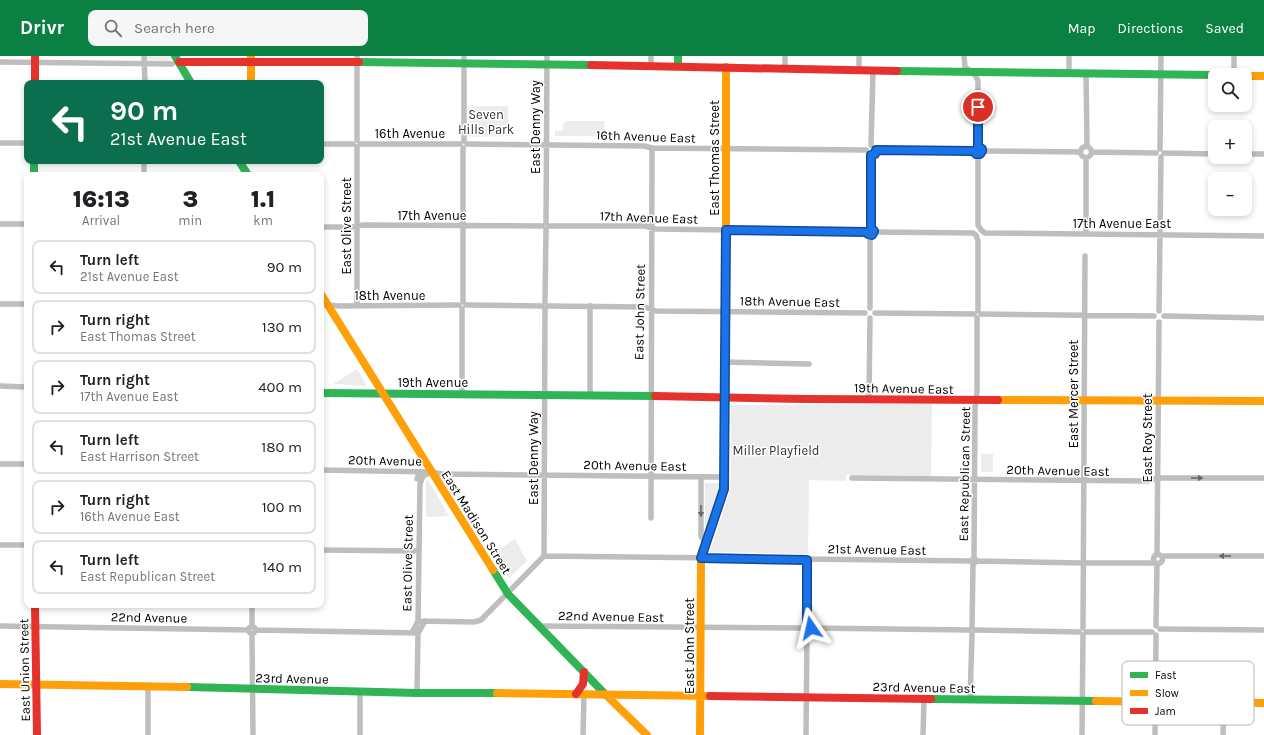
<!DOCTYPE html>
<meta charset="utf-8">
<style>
:root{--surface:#fff;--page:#f6f6f6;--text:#202124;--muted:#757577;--line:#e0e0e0;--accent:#0b8043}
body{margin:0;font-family:Karla,sans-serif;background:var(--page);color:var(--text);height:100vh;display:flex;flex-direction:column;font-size:15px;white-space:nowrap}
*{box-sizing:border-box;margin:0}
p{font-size:13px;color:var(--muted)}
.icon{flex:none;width:22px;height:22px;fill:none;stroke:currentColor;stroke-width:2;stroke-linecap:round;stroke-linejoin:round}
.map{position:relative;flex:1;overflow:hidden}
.side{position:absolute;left:24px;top:116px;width:300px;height:436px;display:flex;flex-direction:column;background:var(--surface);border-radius:8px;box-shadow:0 2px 6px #0003}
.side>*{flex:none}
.top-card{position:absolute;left:24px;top:24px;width:300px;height:84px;border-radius:8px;box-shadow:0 2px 6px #0003;background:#0b6e4f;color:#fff;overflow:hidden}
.controls{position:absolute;left:1208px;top:12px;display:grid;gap:8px}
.controls a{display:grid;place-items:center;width:44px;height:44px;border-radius:8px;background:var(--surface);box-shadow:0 2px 6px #0003;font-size:20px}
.pin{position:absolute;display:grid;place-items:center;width:34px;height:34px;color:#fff;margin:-17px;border:2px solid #fff;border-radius:50%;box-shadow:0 1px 4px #0007}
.me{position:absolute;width:44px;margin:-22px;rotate:349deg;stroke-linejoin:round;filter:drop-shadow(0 0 3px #0008)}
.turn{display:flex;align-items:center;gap:14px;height:84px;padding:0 20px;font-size:18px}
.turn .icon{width:52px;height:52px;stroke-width:2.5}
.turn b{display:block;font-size:28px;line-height:34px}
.eta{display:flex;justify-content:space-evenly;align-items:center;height:68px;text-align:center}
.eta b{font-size:24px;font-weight:800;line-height:28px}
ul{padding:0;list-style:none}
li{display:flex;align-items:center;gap:12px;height:54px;margin:0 8px 6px;padding:0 12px;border:2px solid var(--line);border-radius:8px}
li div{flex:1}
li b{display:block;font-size:15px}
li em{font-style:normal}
header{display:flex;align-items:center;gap:24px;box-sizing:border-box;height:56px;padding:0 20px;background:var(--accent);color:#fff}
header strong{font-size:19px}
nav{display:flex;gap:22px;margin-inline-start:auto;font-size:14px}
.search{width:280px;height:36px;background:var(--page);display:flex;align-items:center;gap:10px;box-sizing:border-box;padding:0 14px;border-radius:8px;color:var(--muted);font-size:15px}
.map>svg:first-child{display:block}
.green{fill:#ececec}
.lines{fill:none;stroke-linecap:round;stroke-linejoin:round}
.street{stroke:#bebebe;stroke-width:5.5}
.fast{stroke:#30b455;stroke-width:8}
.slow{stroke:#ff9f0a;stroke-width:8}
.jam{stroke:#e5322d;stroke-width:8}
.oneway{fill:#686868}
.route-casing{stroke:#114b97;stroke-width:10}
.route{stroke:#1a73e8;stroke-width:7}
.labels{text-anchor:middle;stroke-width:3;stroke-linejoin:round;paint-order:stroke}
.park-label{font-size:13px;fill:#333;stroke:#fff}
.street-label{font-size:13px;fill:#000;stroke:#fff}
.key{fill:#fff;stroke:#b2b2b2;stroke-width:1}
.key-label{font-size:11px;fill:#000}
</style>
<header>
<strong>Drivr</strong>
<div class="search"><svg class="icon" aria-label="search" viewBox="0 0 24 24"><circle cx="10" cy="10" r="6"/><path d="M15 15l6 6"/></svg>Search here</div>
<nav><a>Map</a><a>Directions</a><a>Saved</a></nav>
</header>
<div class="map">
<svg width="1264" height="679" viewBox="0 0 1264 679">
<rect width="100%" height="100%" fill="#fff"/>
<path class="green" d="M145 0H167L172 8H145Z
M474 50H508V80L470 81V56H474Z
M566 65H605L604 71 606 80H555V75H562L563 69Z
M357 313 367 330 333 328Z
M932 348 931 420 846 419V425L809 424 808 498 710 496 728 441 731 422V349Z
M981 398H993V416H981Z
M428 424 449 460 426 461V425Z
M705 427H721L705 476Z
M515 483 527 505 509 522 493 498Z"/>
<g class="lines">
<path class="street" d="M144 0 145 27
M357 0V84
M785 0V13
M964 0 965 11 975 19 978 25V91
M0 6 172 8
M651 9V0
M859 15V0
M1069 17V0
M1086 17 1087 90
M1234 19V0
M464 85V0
M0 87H27
M321 88H353
M360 88H460
M467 88 644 90 652 92 866 94
M871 89 873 15
M1080.5 96a5.5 5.5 0 1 1 11 0a5.5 5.5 0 1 1-11 0Z
M1160 93 1161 0
M877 94 974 95
M982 95 1080 96
M1092 96 1156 97
M1164 97 1215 98
M1245 98H1264
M978 99V169L981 174 985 177 1264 180
M144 105V119
M546 167 547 0
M0 168H27
M549 170H645L656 173 867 176
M321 171H352L363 169 542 170
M871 172V99
M874 176 973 177 976 179 978 185V255
M1086 178V102
M463 246V92
M545 246 546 173
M0 248H27
M321 248 338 250 459 249
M466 249 542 250
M357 250V91
M548 250 645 251 656 255 865 257
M590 250V339
M870 252V179
M1159 255 1161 101
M875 257 974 258
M981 258 1154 260
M1164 260 1264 262
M725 306 809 308
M0 330 27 331
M462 339V253
M869 343 870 262
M0 408H27
M321 414 431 416 442 418 725 421
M701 421V480L706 488
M852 422 1147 425 1158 422H1264
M417 423 419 417 421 416
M651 462 652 92
M0 489H27
M321 494 419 495
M1157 498 1159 266
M1153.5 503a4.5 4.5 0 1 1 9 0a4.5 4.5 0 1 1-9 0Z
M544 500 971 505
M1162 500H1264
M974 502 975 352 977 336V262
M807 504V569
M976 505 1083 507H1154
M252 549V570
M418 565 474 566 481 564 544 500 545 253
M0 570 249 574
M539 570 804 572
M1156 570 1157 508
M248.5 574a3.5 3.5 0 1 1 7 0a3.5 3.5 0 1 1-7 0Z
M972 571 973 508 971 505 974 502 977 505 973 508
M811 572 969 574
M1083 572 1085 200
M1160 573 1264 574
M256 574 418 577
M975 574 1079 576
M1086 576H1152
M412 577 418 565 420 428 423 420 431 416
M252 578 253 679
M417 637 418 577 425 565
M970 644 972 578
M148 679V630
M360 679V635
M583 679 584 638
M806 679 807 576
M923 679 924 643
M1082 679 1083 579
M1155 679 1156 579
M1223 679 1224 647"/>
<path class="fast" d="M175 0 191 27
M678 0V10
M359 6 591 9
M897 15 1215 19
M34 105V119
M239 105 248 119
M321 337 655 340
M725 349 726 168
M493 514 508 538 606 639
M187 631 417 637H497
M931 643 1096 645"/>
<path class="slow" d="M251 0V27
M1245 20H1264
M726 168V11
M321 238 493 514
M998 344 1264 345
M0 628 187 631
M497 637 710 640
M606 639 647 679
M1096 645 1264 647
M700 679 701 502 722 441 725 421V349"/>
<path class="jam" d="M35 0V27
M179 6H359
M591 9 897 15
M655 340 806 343 998 344
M35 549 37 679
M576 638 583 628 584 616
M710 640 931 643"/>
</g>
<defs><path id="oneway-solid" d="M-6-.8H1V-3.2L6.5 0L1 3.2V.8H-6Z"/></defs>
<g class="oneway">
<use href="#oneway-solid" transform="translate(1197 422)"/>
<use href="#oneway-solid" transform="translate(701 455) rotate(90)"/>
<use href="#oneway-solid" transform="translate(1225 500) rotate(180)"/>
</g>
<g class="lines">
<g class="route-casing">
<path id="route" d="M811 572 807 569V504L701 502 724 433 726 174 867 176 868 178 872 179 874 175 871 172V99L875 98 876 94 974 95 976 98H980L982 95V93L978 91V51"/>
</g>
<use href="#route" class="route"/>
</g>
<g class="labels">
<g class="park-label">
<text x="486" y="63">Seven<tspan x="486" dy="15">Hills Park</tspan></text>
<text x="776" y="399">Miller Playfield</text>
</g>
<g class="street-label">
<text transform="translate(535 71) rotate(-90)" y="5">East Denny Way</text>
<text x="410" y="82">16th Avenue</text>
<text transform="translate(646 80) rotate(2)" y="5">16th Avenue East</text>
<text transform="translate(714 102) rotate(-90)" y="5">East Thomas Street</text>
<text x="432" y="164">17th Avenue</text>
<text transform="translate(649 161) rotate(2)" y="5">17th Avenue East</text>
<text x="1122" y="172">17th Avenue East</text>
<text transform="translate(346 170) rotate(-90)" y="5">East Olive Street</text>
<text x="390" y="244">18th Avenue</text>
<text transform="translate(790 245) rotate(1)" y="5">18th Avenue East</text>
<text transform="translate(639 256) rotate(-89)" y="5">East John Street</text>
<text x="433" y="331">19th Avenue</text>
<text transform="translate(904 332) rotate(1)" y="5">19th Avenue East</text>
<text transform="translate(1073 338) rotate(-90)" y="5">East Mercer Street</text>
<text transform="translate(1147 382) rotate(-90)" y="5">East Roy Street</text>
<text transform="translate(533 402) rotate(-90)" y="5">East Denny Way</text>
<text transform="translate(385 404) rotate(1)" y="5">20th Avenue</text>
<text transform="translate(635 409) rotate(1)" y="5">20th Avenue East</text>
<text transform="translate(1058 414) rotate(1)" y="5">20th Avenue East</text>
<text transform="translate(964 418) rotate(-89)" y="5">East Republican Street</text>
<text transform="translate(477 466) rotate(58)" y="5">East Madison Street</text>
<text transform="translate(877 493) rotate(1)" y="5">21st Avenue East</text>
<text transform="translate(407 507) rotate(-89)" y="5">East Olive Street</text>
<text transform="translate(611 560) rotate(1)" y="5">22nd Avenue East</text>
<text transform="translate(149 561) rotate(1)" y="5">22nd Avenue</text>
<text transform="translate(689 590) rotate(-90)" y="5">East John Street</text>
<text transform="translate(24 614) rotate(-91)" y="5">East Union Street</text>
<text transform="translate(292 622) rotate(1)" y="5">23rd Avenue</text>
<text transform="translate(924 631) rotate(1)" y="5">23rd Avenue East</text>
</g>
</g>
<rect x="1122" y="605" width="132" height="64" rx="6" class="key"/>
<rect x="1130" y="616" width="18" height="6" fill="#30b455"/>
<rect x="1130" y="634" width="18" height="6" fill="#ff9f0a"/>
<rect x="1130" y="652" width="18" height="6" fill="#e5322d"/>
<g class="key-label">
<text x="1155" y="623">Fast</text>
<text x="1155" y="641">Slow</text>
<text x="1155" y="659">Jam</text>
</g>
</svg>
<div class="controls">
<a><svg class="icon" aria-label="search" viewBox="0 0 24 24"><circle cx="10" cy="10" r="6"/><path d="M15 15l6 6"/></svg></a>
<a>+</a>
<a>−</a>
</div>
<div class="pin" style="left:978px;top:51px;background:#d93025"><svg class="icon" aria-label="arrive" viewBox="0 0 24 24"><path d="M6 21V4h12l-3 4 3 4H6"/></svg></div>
<svg class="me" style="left:811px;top:572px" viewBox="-20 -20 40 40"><path d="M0-17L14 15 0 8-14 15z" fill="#1a73e8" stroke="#fff" stroke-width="4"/></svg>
<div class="top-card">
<div class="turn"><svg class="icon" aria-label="left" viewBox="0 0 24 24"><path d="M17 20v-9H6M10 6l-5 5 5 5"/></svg><div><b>90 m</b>21st Avenue East</div></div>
</div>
<section class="side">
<div class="eta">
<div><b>16:13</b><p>Arrival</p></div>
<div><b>3</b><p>min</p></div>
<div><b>1.1</b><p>km</p></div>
</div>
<ul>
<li><svg class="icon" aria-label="left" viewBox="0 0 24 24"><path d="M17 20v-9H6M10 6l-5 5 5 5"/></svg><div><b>Turn left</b><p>21st Avenue East</p></div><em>90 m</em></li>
<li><svg class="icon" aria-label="right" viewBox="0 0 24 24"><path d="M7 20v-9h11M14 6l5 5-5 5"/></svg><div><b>Turn right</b><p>East Thomas Street</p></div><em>130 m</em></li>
<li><svg class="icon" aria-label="right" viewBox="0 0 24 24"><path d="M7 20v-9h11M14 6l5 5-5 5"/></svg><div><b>Turn right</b><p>17th Avenue East</p></div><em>400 m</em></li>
<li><svg class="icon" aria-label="left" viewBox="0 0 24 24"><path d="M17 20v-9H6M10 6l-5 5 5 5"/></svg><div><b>Turn left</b><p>East Harrison Street</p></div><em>180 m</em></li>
<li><svg class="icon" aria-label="right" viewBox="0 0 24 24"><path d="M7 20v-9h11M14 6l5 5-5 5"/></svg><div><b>Turn right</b><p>16th Avenue East</p></div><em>100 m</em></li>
<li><svg class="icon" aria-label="left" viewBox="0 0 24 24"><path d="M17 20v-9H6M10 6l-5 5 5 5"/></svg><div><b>Turn left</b><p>East Republican Street</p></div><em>140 m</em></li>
</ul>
</section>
</div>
